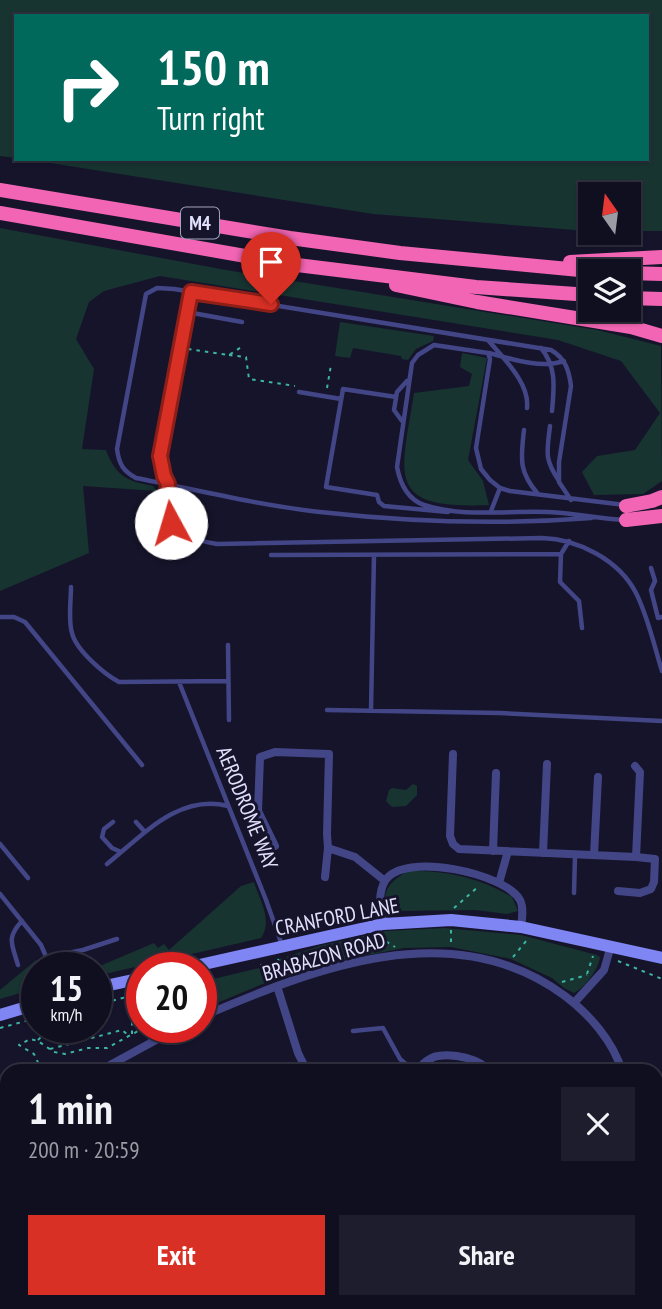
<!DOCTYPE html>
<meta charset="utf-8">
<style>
:root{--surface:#100f20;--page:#1e1d2d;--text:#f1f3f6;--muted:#9c9ca5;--line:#302f3e;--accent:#d93025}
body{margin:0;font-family:"PT Sans Narrow",sans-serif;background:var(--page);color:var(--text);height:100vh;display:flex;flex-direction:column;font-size:26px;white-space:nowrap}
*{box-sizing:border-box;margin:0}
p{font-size:23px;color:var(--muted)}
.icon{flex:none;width:38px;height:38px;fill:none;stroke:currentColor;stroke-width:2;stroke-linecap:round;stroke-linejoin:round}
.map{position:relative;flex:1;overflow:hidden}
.drawer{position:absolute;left:0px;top:1064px;width:663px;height:245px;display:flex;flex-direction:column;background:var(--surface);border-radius:21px 21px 0 0;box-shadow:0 2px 5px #0004,0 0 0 2px var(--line)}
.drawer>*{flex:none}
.banner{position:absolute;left:14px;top:14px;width:635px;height:147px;border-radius:0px;box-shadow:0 2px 5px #0004,0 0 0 2px var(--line);background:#00695c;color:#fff;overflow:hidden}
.needle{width:46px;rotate:346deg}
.controls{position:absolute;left:578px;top:182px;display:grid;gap:14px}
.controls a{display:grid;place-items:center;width:63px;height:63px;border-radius:0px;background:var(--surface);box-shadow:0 2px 5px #0004,0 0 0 2px var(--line);font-size:35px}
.speed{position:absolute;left:21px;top:952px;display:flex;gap:14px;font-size:35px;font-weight:700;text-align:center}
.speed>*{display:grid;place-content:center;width:91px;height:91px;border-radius:50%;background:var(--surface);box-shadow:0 2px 5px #0004,0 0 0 2px var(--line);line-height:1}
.speed small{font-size:18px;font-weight:400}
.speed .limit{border:10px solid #d22;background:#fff;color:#111}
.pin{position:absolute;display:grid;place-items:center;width:60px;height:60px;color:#fff;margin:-72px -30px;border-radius:50% 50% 50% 0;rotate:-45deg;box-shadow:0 0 7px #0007}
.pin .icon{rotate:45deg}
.me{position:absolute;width:77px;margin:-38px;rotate:354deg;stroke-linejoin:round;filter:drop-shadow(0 0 5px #0008)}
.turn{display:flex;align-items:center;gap:24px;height:147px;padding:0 28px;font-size:32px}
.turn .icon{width:91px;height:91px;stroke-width:2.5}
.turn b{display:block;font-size:49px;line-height:60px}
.round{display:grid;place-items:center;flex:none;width:74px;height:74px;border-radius:0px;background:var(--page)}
.overview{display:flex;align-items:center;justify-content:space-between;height:119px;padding:0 28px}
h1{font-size:42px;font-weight:800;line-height:52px}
.action{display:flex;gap:14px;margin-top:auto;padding:14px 28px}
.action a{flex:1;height:80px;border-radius:0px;background:var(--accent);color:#fff;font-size:28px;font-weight:800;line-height:80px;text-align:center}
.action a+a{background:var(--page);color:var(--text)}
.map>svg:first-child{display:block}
.green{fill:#173431}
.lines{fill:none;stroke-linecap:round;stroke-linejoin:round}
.path{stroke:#3cb5a4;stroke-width:2;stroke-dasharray:3.5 5;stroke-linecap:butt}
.lane{stroke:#434686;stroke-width:4.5}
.street{stroke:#434686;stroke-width:8}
.secondary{stroke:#7f86f4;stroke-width:12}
.highway{stroke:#f265b4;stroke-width:14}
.route-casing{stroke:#8d1f18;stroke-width:18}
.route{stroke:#d93025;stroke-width:12}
.labels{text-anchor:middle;stroke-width:6;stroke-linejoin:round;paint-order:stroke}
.shield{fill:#16142b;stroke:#a4a3bd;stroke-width:2}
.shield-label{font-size:19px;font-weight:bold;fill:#e1e0fc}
.street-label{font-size:21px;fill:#e1e0fc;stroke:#16142b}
</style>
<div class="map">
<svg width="662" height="1309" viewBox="0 0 662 1309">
<rect width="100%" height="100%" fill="#16142b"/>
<path class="green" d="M0 0H662V231H628V194H590V231H588L373 214 25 159H648V16H16V158L0 156Z
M0 228 226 270 597 330 661 346 662 481 643 494 594 495 582 472 597 456 635 450 660 413 621 361 558 340 160 276 104 291 89 302 76 339 94 369 82 449 106 450C116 476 126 481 153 486L157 491 83 486 89 553 0 591Z
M340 322 434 336 433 341 416 349 408 360 402 359 401 356 353 348 350 358 335 356Z
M462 353 487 358 468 460 483 481 489 505C384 510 401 476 414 393L469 386 472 374 460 367Z
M413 784 417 786V795L406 806 392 807 386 801 389 790 392 788 406 790Z
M409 871C445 870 481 878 512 897L518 911 507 914 475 910 397 911 388 908C379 891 394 878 409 871Z
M254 882C260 901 273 920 261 938L96 976 95 968 154 943 158 948 164 944 169 950 241 886Z
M444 928 521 935 597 955 600 957C599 969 585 987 574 993L564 988 552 978 511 959 451 947 404 948 333 962 287 976 279 959 323 945 386 931Z
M36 960 37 988 0 999V990Z
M259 968 265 983 205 1008 201 1003V982Z
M0 1245 7 1257V1302H32L36 1309H0Z
M492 1302H642V1309H494Z"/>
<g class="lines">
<path class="path" d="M188 349 229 355 243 346
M229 355 246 357 249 379 295 386
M327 388 331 365
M454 908 479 886
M451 930V946
M379 937 395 947
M513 957 527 940
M278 959 282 974
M618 961 662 979
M261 964 267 981
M587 974 593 956
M201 978 210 977 216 973
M562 982 587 975
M96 1005 134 995 142 997
M0 1028 37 1018
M132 1034V1022L142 1003
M38 1040 47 1031
M50 1049 122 1030 128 1035
M42 1071 34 1054 19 1045 30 1039 38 1041 54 1052 65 1054 88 1048H107L138 1031"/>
<path class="lane" d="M191 292 160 456C161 466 165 473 167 483 169 488 166 493 166 499 164 531 191 540 217 544L542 538C578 539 619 560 636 593 648 617 654 645 662 671
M187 312 242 322
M488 340C503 358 530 383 527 408
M541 348C557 367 554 388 552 411
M489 353C512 359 540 369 564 361
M299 392 341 399
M396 397 343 389 326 487 377 495 379 502 384 506 448 512
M402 421 394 410 397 392 407 381
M550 426C547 452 544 459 559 481
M524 430C521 458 518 471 538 494
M571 500 559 482V462L571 386C569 370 565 358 551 350L174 289 157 288 146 294 117 449C119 464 123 471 136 478 197 490 258 505 320 512 409 522 501 525 591 518
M491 511 500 488
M625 520C599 519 575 513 549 512 509 510 463 518 424 505 407 499 400 483 397 467L412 363 418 355 434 345 488 353 490 359 476 448 481 469 490 480 500 488 510 491 625 505
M561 554 560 582 579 601 582 628
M271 555 561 554 569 541
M651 568 655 581 651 590 658 618 662 617
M71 587C71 601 68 620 72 633 76 650 104 674 119 682L228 681
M0 617H14L25 622 142 765
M228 645 229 720
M179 682 266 900 282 945
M327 710 500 713 662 721
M371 710 374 555
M113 822 104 829 102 837 112 848 121 852
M136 822 145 832
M0 844 28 878
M107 864C142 836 179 793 228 806
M574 893 575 856
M0 894 41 945 51 968
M48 957 83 950 117 939
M18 965C12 944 6 938 22 921
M146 1027 151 1041
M353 1031 383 1028 400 1059 414 1071"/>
<path class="street" d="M453 754 450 836 453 844 459 849 636 857 640 772 635 766
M275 846 258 811 260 757 275 752 329 754 327 834 328 848 355 857 385 881
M493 851 496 773
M543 853 547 764
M594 855 598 777
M325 877 328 848
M499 883 508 851
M618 891 640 893 651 889 654 882 655 859 636 857
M383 924C381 910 377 894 385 881 403 851 505 873 520 900 524 908 522 919 521 927
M277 986 298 1053 307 1071
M574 1003 604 970 610 949
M201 1017C315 968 453 913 565 996 589 1014 613 1041 622 1071
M99 1071 180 1027
M416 1071C422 1065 429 1057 438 1056 455 1053 479 1059 490 1071
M0 1102 7 1113
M113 1302 117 1309
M242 1302 246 1309
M647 1308 662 1307
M464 1309 486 1302"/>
<path class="secondary" d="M186 968 383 924 451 920 521 927 662 958
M96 988 142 978
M0 1015 37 1004"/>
<path class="highway" d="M0 190 290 238 400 253 590 271
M0 213 297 265 476 287 590 295
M570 262 662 257
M628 273 662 274
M396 285 477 302 631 327 662 336
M628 298 662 299
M626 506 652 501 662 497
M626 520 662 516"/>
</g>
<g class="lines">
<g class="route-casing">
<path id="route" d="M171 523 166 498 168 484 164 476 160 456 191 292 271 304"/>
</g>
<use href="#route" class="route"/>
</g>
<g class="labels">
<rect class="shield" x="181" y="207.5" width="38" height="31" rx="5"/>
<g class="shield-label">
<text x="200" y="230">M4</text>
</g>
<g class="street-label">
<text transform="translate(247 808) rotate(68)" y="7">AERODROME WAY</text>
<text transform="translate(337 917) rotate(-11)" y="7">CRANFORD LANE</text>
<text transform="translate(324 957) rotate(-16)" y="7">BRABAZON ROAD</text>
</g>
</g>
</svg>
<div class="controls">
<a><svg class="needle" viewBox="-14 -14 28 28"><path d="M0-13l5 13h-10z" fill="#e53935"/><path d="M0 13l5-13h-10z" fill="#9c9ca5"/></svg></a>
<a><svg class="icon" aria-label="layers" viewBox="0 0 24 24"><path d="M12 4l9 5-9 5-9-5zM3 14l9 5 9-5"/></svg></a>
</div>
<div class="speed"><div>15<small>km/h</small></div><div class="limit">20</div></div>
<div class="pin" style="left:271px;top:304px;background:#d93025"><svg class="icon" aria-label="arrive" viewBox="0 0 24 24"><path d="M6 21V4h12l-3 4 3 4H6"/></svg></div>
<svg class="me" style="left:171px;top:523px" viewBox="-20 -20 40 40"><circle r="19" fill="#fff"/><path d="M0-13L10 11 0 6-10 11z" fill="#d93025"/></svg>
<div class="banner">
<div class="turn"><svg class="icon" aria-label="right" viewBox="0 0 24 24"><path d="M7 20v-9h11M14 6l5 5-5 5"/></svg><div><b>150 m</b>Turn right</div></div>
</div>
<section class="drawer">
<div class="overview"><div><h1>1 min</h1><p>200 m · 20:59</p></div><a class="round"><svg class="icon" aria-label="close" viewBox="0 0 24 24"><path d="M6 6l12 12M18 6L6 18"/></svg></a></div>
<div class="action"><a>Exit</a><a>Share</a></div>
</section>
</div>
